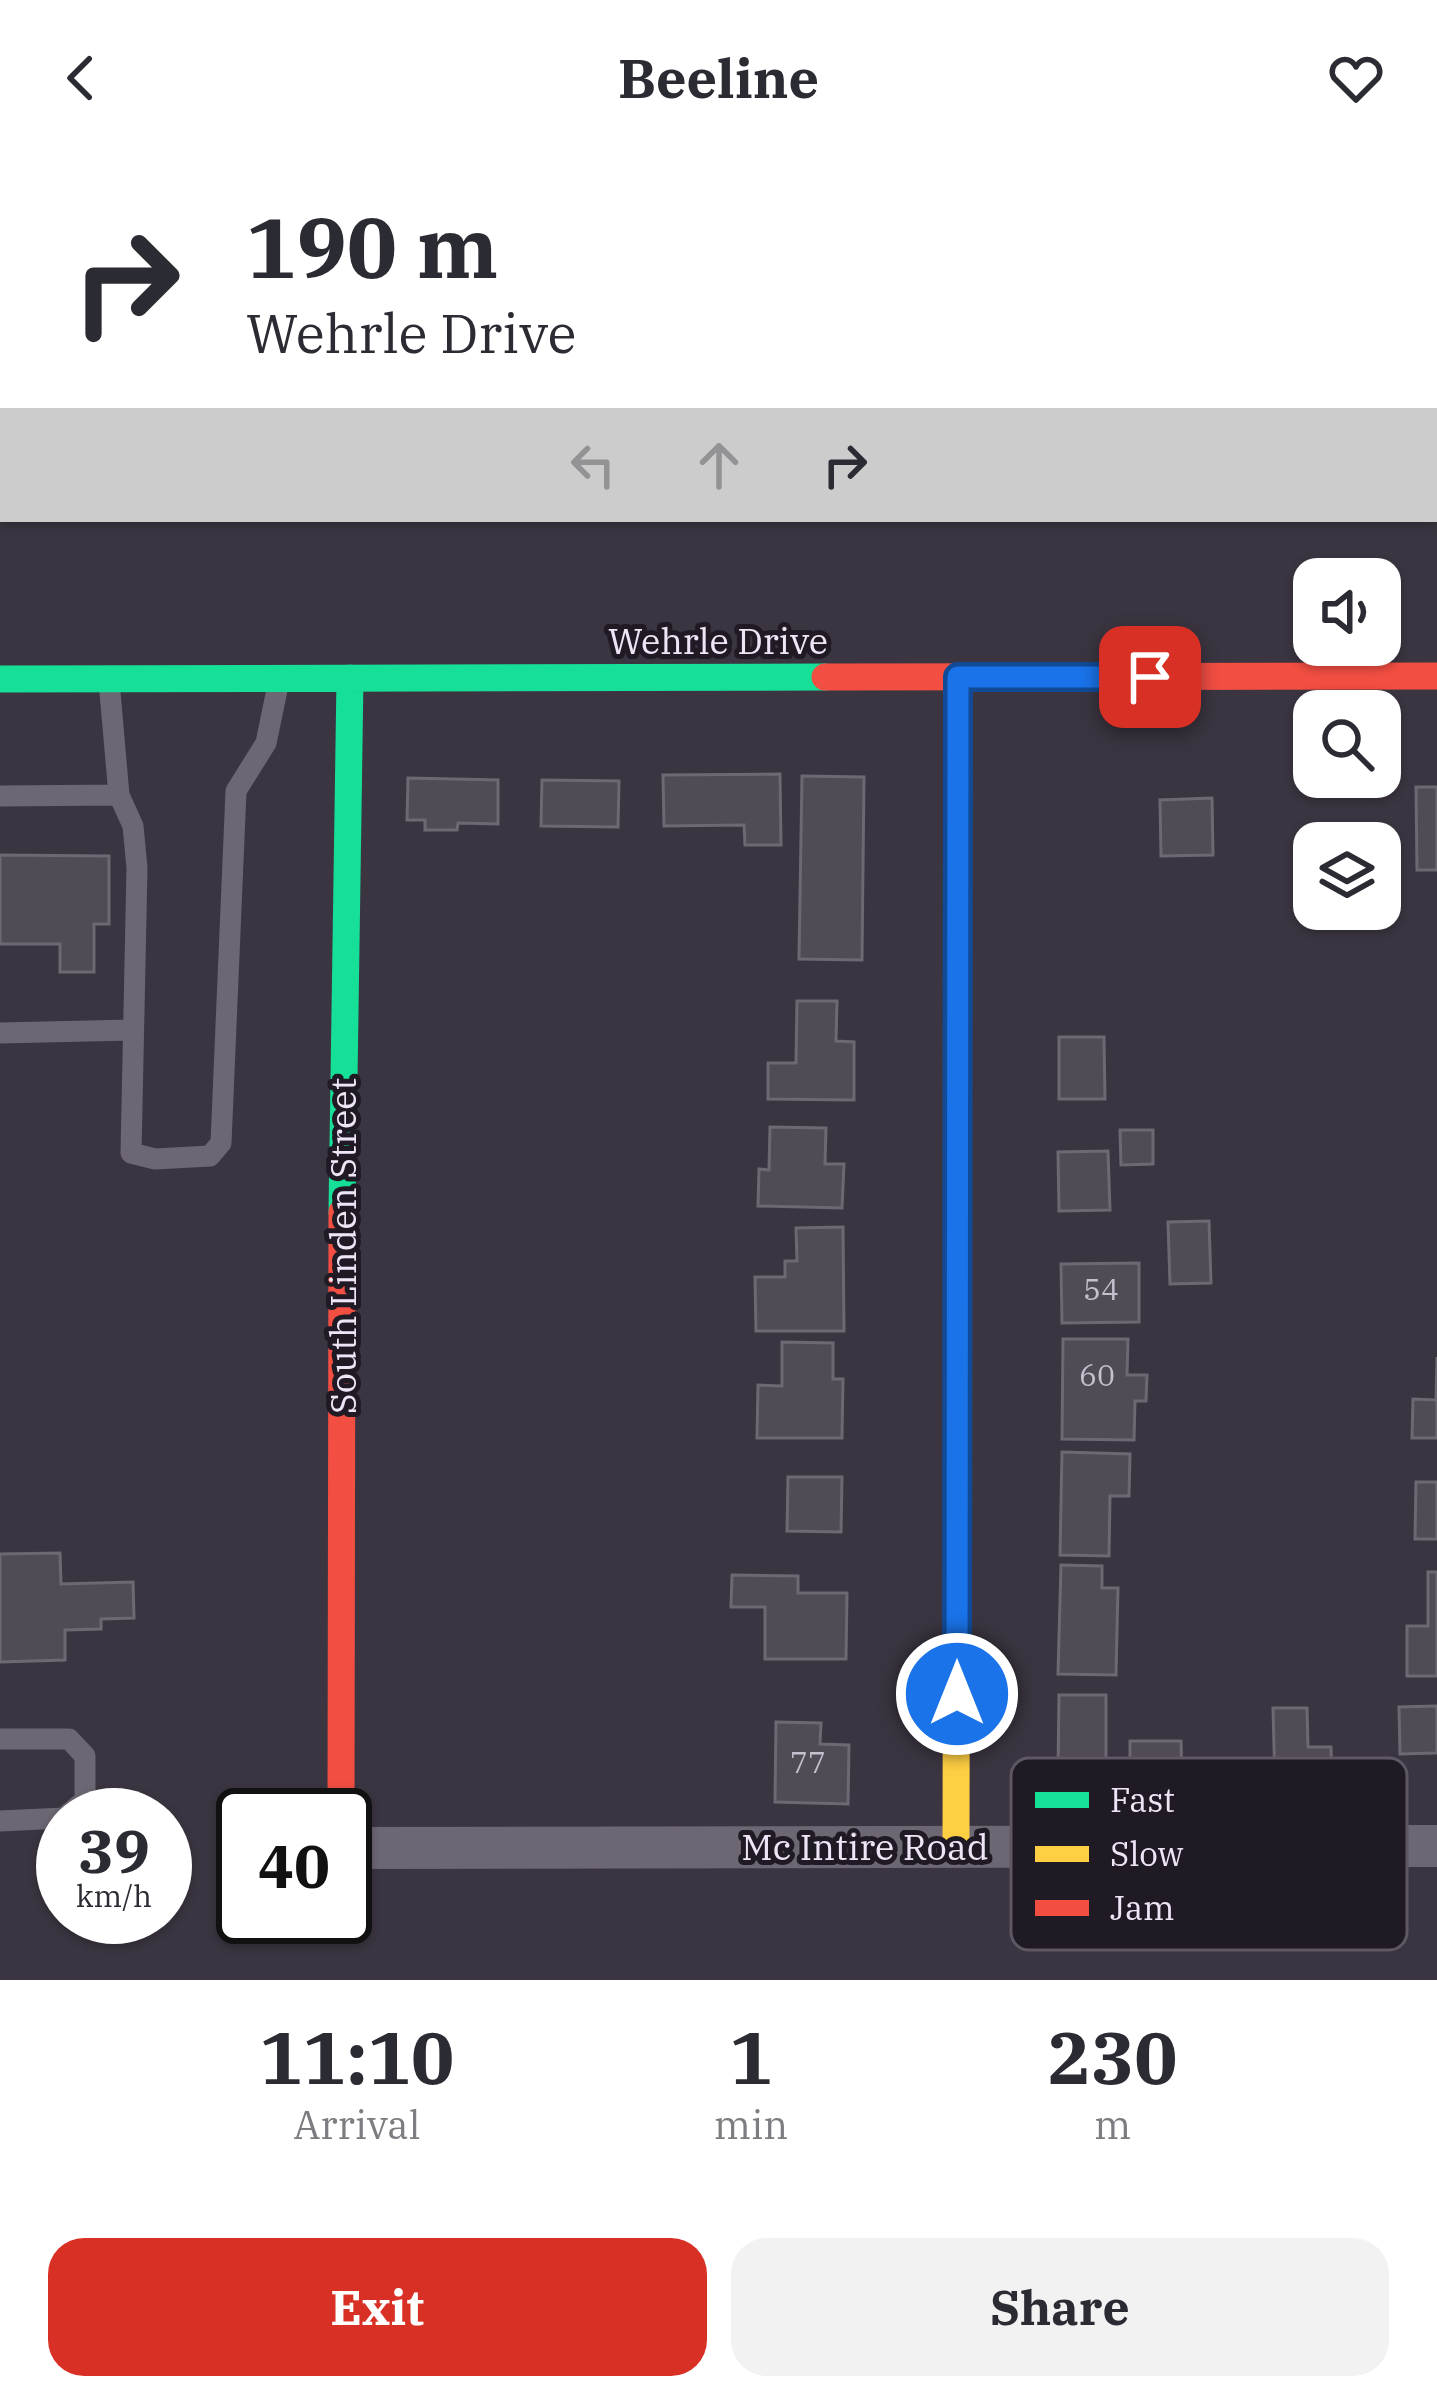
<!DOCTYPE html>
<style>
:root{--surface:#fff;--page:#f2f2f3;--text:#2b2b33;--muted:#7c7c81;--accent:#d93025}
body{margin:0;font-family:"IBM Plex Serif",serif;background:var(--page);color:var(--text);height:100vh;display:flex;flex-direction:column;font-size:45px;white-space:nowrap}
*{box-sizing:border-box;margin:0}
p{font-size:39px;color:var(--muted)}
.icon{flex:none;width:66px;height:66px;fill:none;stroke:currentColor;stroke-width:2;stroke-linecap:round;stroke-linejoin:round}
.map{position:relative;height:1824px;overflow:hidden}
.sheet{display:flex;flex-direction:column;background:var(--surface);flex:1}
.sheet>*{flex:none}
.banner{position:absolute;left:0px;top:0px;width:1437px;height:366px;box-shadow:0 3px 9px #0004;background:#fff;color:var(--text);overflow:hidden}
.controls{position:absolute;left:1293px;top:402px;display:grid;gap:24px}
.controls a{display:grid;place-items:center;width:108px;height:108px;border-radius:24px;background:var(--surface);box-shadow:0 3px 9px #0004;font-size:60px}
.speed{position:absolute;left:36px;top:1632px;display:flex;gap:24px;font-size:60px;font-weight:700;text-align:center}
.speed>*{display:grid;place-content:center;width:156px;height:156px;border-radius:50%;background:var(--surface);box-shadow:0 3px 9px #0004;line-height:1}
.speed small{font-size:30px;font-weight:400}
.speed .limit{border:6px solid #111;border-radius:18px;background:#fff;color:#111}
.pin{position:absolute;display:grid;place-items:center;width:102px;height:102px;color:#fff;margin:-51px;border-radius:24px;box-shadow:0 6px 18px #0006}
.me{position:absolute;width:132px;margin:-66px;rotate:0deg;stroke-linejoin:round;filter:drop-shadow(0 0 9px #0008)}
.turn{display:flex;align-items:center;gap:42px;height:252px;padding:0 48px;font-size:54px}
.turn .icon{width:156px;height:156px;stroke-width:2.5}
.turn b{display:block;font-size:84px;line-height:102px}
.lanes{display:flex;align-items:center;height:114px;padding:0 48px;background:#0003;justify-content:center;gap:60px;direction:ltr}
.lanes .off{opacity:.35}
.eta{display:flex;justify-content:space-evenly;align-items:center;height:204px;text-align:center}
.eta b{font-size:72px;font-weight:700;line-height:84px}
.action{display:flex;gap:24px;margin-top:auto;padding:24px 48px}
.action a{flex:1;height:138px;border-radius:36px;background:var(--accent);color:#fff;font-size:48px;font-weight:700;line-height:138px;text-align:center}
.action a+a{background:var(--page);color:var(--text)}
header{display:flex;justify-content:space-between;align-items:center;height:156px;padding:0 48px;background:var(--surface);font-size:54px;font-weight:700}
.map>svg:first-child{display:block}
.building{fill:#504b55;stroke:#6d6872;stroke-width:3}
.lines{fill:none;stroke-linecap:round;stroke-linejoin:round}
.lane{stroke:#6d6773;stroke-width:21}
.street{stroke:#6d6773;stroke-width:42}
.fast{stroke:#16e098;stroke-width:27}
.slow{stroke:#ffcf43;stroke-width:27}
.jam{stroke:#f24e42;stroke-width:27}
.route-casing{stroke:#114b97;stroke-width:30}
.route{stroke:#1a73e8;stroke-width:21}
.labels{text-anchor:middle;stroke-width:10;stroke-linejoin:round;paint-order:stroke}
.number-label{font-size:30px;fill:#c6bfce}
.street-label{font-size:36px;fill:#eee6f6;stroke:#201a25}
.key{fill:#201a25;stroke:#5e5764;stroke-width:3}
.key-label{font-size:33px;fill:#eee6f6}
</style>
<header><svg class="icon" aria-label="back" viewBox="0 0 24 24"><path d="M15 5l-7 7 7 7"/></svg>Beeline<svg class="icon" aria-label="heart" viewBox="0 0 24 24"><path d="M12 20l-8-8c-3-5 5-10 8-4 3-6 11-1 8 4z"/></svg></header>
<div class="map">
<svg width="1437" height="1824" viewBox="0 0 1437 1824">
<rect width="100%" height="100%" fill="#3b3541"/>
<path class="building" d="M780 618 781 689H745L744 669 664 670 663 619Z
M802 620 864 621 862 804 799 803Z
M408 622 498 624V668L458 667 457 674H425V664H407Z
M542 624 619 625 618 671 541 670Z
M1416 631H1437V714H1417Z
M1212 642 1213 699 1161 700 1160 644Z
M0 699 109 700V768H94V816H60V788H0Z
M797 845H837L836 885 854 886V944L768 943V907H796Z
M1059 881H1104L1105 943H1059Z
M770 971 826 972 825 1008H844L842 1052 758 1050 759 1013 769 1014Z
M1120 974H1153V1008L1121 1009Z
M1108 995 1110 1054 1059 1055 1058 996Z
M1209 1065 1211 1127 1170 1128 1168 1066Z
M843 1071 844 1175H756L755 1121H785V1105H797L796 1072Z
M1139 1107V1166L1062 1167 1061 1108Z
M1063 1183H1128L1127 1219H1147L1146 1245H1135L1134 1284 1062 1283Z
M782 1186 833 1187V1223H843L842 1282H757L758 1229 782 1230Z
M1437 1201V1282H1412L1413 1243 1436 1244Z
M1062 1296 1130 1298 1129 1340H1110L1109 1400 1060 1399Z
M788 1321H842L841 1376 787 1375Z
M1416 1326H1437V1383H1415Z
M60 1397 61 1428 133 1426 134 1462 101 1463V1473L65 1474V1504L0 1506V1398Z
M1061 1409 1102 1410V1432H1118L1116 1519 1058 1518Z
M1428 1416H1437V1520H1407V1470H1428Z
M732 1419 798 1420V1437H847L846 1503H765V1451H731Z
M1059 1539H1106V1617L1058 1616Z
M1437 1550V1597L1400 1598 1399 1551Z
M1273 1552H1307L1308 1591H1331L1332 1628 1275 1629Z
M776 1566 821 1567 820 1588 849 1589 848 1648 775 1646Z
M1130 1585H1181L1182 1624 1130 1625Z"/>
<g class="lines">
<path class="lane" d="M119 639 133 670 137 712 131 997 155 1003 210 1000 221 987 236 635 266 587 278 529
M0 640 119 639 109 525
M0 877 133 874
M0 1583H69L85 1600V1644L67 1659
M0 1665 63 1662"/>
<path class="street" d="M345 1692 1437 1690"/>
<path class="fast" d="M0 523 825 521
M342 1056 350 522
M957 1113 958 521"/>
<path class="slow" d="M956 1691 957 1113"/>
<path class="jam" d="M825 521 1437 520
M341 1659 342 1056"/>
</g>
<g class="lines">
<g class="route-casing">
<path id="route" d="M957 1538 958 521H1150"/>
</g>
<use href="#route" class="route"/>
</g>
<g class="labels">
<g class="number-label">
<text x="1101" y="1144">54</text>
<text x="1097" y="1230">60</text>
<text x="808" y="1617">77</text>
</g>
<g class="street-label">
<text x="718" y="498">Wehrle Drive</text>
<text transform="translate(343 1090) rotate(-90)" y="13">South Linden Street</text>
<text x="865" y="1704">Mc Intire Road</text>
</g>
</g>
<rect x="1011" y="1602" width="396" height="192" rx="18" class="key"/>
<rect x="1035" y="1636" width="54" height="16" fill="#16e098"/>
<rect x="1035" y="1690" width="54" height="16" fill="#ffcf43"/>
<rect x="1035" y="1744" width="54" height="16" fill="#f24e42"/>
<g class="key-label">
<text x="1110" y="1656">Fast</text>
<text x="1110" y="1710">Slow</text>
<text x="1110" y="1764">Jam</text>
</g>
</svg>
<div class="controls">
<a><svg class="icon" aria-label="sound" viewBox="0 0 24 24"><path d="M4 9h4l5-4v14l-5-4H4zM17 9q2 3 0 6"/></svg></a>
<a><svg class="icon" aria-label="search" viewBox="0 0 24 24"><circle cx="10" cy="10" r="6"/><path d="M15 15l6 6"/></svg></a>
<a><svg class="icon" aria-label="layers" viewBox="0 0 24 24"><path d="M12 4l9 5-9 5-9-5zM3 14l9 5 9-5"/></svg></a>
</div>
<div class="speed"><div>39<small>km/h</small></div><div class="limit">40</div></div>
<div class="pin" style="left:1150px;top:521px;background:#d93025"><svg class="icon" aria-label="arrive" viewBox="0 0 24 24"><path d="M6 21V4h12l-3 4 3 4H6"/></svg></div>
<svg class="me" style="left:957px;top:1538px" viewBox="-20 -20 40 40"><circle r="17" fill="#1a73e8" stroke="#fff" stroke-width="3"/><path d="M0-11L8 9 0 5-8 9z" fill="#fff"/></svg>
<div class="banner">
<div class="turn"><svg class="icon" aria-label="right" viewBox="0 0 24 24"><path d="M7 20v-9h11M14 6l5 5-5 5"/></svg><div><b>190 m</b>Wehrle Drive</div></div>
<div class="lanes"><svg class="icon off" aria-label="left" viewBox="0 0 24 24"><path d="M17 20v-9H6M10 6l-5 5 5 5"/></svg><svg class="icon off" aria-label="ahead" viewBox="0 0 24 24"><path d="M12 20V5M6 11l6-6 6 6"/></svg><svg class="icon" aria-label="right" viewBox="0 0 24 24"><path d="M7 20v-9h11M14 6l5 5-5 5"/></svg></div>
</div>
</div>
<section class="sheet">
<div class="eta">
<div><b>11:10</b><p>Arrival</p></div>
<div><b>1</b><p>min</p></div>
<div><b>230</b><p>m</p></div>
</div>
<div class="action"><a>Exit</a><a>Share</a></div>
</section>
